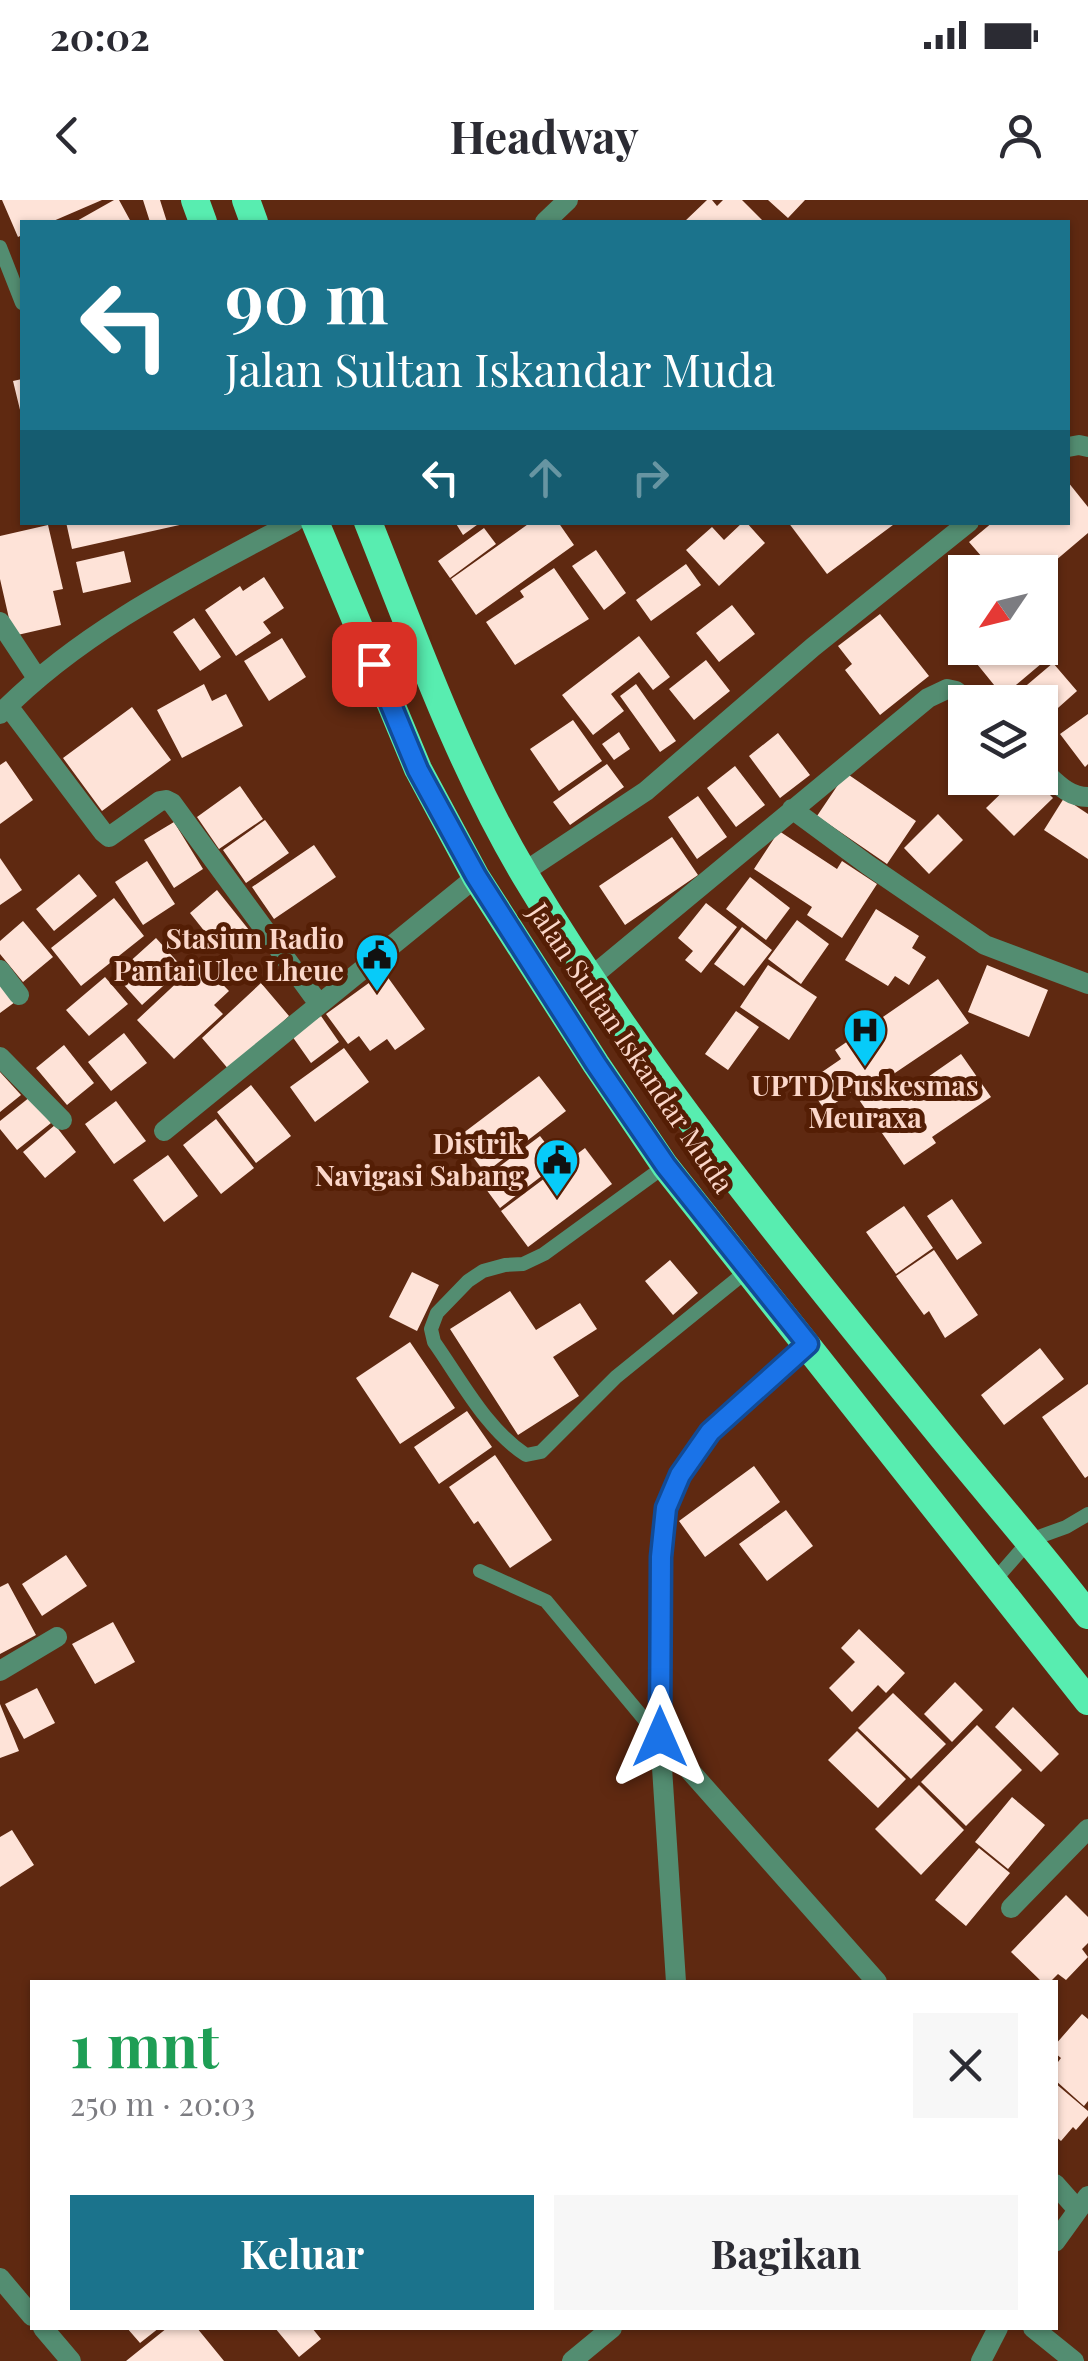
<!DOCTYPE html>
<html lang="id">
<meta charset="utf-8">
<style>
:root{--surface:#fff;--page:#f7f7f7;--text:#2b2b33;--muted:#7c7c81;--accent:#1b738c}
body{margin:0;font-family:"Playfair Display",serif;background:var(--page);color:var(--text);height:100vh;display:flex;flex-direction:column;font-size:38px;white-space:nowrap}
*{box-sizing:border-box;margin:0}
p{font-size:32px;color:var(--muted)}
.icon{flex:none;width:55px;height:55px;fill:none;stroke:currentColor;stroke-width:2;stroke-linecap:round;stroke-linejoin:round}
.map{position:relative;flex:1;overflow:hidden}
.side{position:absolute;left:30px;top:1780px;width:1028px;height:350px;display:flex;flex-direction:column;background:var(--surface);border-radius:0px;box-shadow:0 2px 8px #0004}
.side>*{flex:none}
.banner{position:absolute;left:20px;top:20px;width:1050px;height:305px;border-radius:0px;box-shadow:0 2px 8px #0004;background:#1b738c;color:#fff;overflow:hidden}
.needle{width:65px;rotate:235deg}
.buttons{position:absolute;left:948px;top:355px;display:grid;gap:20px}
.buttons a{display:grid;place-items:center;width:110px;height:110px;border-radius:0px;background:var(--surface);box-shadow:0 2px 8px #0004;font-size:50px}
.pin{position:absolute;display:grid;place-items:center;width:85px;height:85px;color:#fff;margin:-42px;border-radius:20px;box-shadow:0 5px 15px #0006}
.me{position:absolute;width:110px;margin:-55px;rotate:0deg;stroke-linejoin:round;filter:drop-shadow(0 0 8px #0008)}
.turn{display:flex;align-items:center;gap:35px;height:210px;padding:0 40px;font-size:45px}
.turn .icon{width:130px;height:130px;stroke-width:2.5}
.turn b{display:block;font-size:70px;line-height:85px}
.lanes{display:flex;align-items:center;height:95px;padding:0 40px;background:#0003;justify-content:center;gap:50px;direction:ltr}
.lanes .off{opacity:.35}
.round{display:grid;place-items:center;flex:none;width:105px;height:105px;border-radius:0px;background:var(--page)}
.head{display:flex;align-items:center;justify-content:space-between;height:170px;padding:0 40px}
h1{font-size:60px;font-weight:700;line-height:75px;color:#1e9e55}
.cta{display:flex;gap:20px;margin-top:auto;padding:20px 40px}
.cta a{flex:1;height:115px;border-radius:0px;background:var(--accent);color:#fff;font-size:40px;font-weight:700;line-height:115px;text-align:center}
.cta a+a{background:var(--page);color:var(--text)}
.status{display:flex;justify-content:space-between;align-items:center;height:70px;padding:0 50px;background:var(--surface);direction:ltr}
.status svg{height:28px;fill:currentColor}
header{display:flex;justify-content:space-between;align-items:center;height:130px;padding:0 40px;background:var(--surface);font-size:45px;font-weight:700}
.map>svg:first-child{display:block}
.building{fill:#fee3d8}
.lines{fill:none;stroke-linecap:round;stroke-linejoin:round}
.service{stroke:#538d71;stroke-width:14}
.minor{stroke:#538d71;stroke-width:20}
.trunk{stroke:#58edb0;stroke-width:28}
.route-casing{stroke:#114b97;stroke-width:25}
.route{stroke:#1a73e8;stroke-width:18}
.labels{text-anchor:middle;stroke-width:10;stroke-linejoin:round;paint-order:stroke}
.poi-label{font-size:28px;font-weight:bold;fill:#fbd7ca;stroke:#541e05;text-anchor:end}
.street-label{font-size:28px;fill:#fbd7ca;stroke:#541e05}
</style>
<div class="status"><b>20:02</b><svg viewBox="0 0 49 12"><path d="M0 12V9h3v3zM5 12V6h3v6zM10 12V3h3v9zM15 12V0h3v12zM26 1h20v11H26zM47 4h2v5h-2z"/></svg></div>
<header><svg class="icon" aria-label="back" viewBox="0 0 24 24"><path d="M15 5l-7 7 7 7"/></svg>Headway<svg class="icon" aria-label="person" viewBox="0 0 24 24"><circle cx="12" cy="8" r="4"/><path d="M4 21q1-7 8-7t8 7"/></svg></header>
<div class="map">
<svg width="1088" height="2161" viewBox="0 0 1088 2161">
<rect width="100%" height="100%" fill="#5f2911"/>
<path class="building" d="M2 0H102L51 22H22V35L18 37Z
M114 0H119L131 22H75Z
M143 0H160L167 22H150Z
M707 0H712L717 6 723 0H742L764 22H684Z
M768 0H805L788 18Z
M22 179V214H21L13 181Z
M1068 282 1088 307V333L1042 372H995L969 342 993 322H1068Z
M66 322H183L184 324 72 349Z
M455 322H481L463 335Z
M531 322H558L574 345 476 415 451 379Z
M743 322H746L765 343 719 386 686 350 712 327 724 340Z
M788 322H897L827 374Z
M48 325 63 389 53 391 61 425 13 436 0 379V336Z
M484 328 496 344 450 378 438 361Z
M596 350 626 393 604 410 572 366Z
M124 351 131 382 83 393 76 362Z
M686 364 701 385 651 421 636 400Z
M554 368 589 419 515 465 486 422 524 397 520 391Z
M264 377 284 408 263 422 271 433 236 456 205 410 240 386 243 391Z
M732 405 755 434 719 462 696 433Z
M880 414 929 476 880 515 845 470 852 464 838 446Z
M194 418 221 457 200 471 173 432Z
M639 436 670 477 653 490 639 472 611 494 624 511 593 535 562 495Z
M282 438 306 477 269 501 244 461Z
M987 448H1039L1048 458 1003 496 973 459Z
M706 460 730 491 694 520 669 489Z
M1053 463 1077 491 1040 524V502H1020L1014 496Z
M204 484 212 501 226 494 243 526 182 558 157 510Z
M636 484 676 541 660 552 620 496Z
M132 507 171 560 102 611 63 558Z
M1088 514V564L1085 567 1060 534Z
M573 520 602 561 559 591 530 549Z
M619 532 630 549 614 560 602 544Z
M778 533 810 575 780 598 749 556Z
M6 561 33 600 0 624V565Z
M607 564 624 587 570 625 553 602Z
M735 566 765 605 736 627 707 588Z
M846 573 916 621 887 664 817 616Z
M1017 578H1033L1053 598 1014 636 986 608Z
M240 586 263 619 219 649 197 617Z
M698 596 727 637 697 659 668 617Z
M1064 598 1088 614V659L1044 630Z
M938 614 963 640 929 674 904 648Z
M265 620 289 653 246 683 223 650Z
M174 622 203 669 174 688 144 640Z
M779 631 837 669 842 661 877 684 842 738 807 715 812 707 754 669Z
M672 637 698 675 625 725 599 686Z
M314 645 336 677 274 719 252 687Z
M0 658 22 690 0 705Z
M147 661 175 704 143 725 115 682Z
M79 674 97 696 54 731 36 709Z
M750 677 790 708 766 740 726 709Z
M217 690 249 730 221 752 190 713Z
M114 698 144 736 81 786 51 748Z
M706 703 737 727 701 773 685 760 693 751 678 738Z
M876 709 919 736 912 748 926 757 909 785 895 776 888 786 845 760Z
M797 720 829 744 801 784 768 759Z
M23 721 53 757 23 782 0 754V741Z
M742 727 772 750 744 786 714 764Z
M156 738 183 768 142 805 115 775Z
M200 761 229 791 214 805 223 814 174 859 137 820Z
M768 765 817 797 789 840 740 807Z
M987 765 1048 790 1029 837 968 812Z
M384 772 425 829 395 850 387 839 370 851 359 836 348 844 326 814Z
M105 777 128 804 89 836 66 810Z
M938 779 969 823 889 877 902 895 961 854 991 897 932 937 936 943 904 965 853 891 825 910 806 883 841 859 835 850Z
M0 782 15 802 0 813Z
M261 783 289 816 230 871 202 838Z
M736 811 759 827 728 870 705 854Z
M321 816 339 842 311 863 292 836Z
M124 833 147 863 111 891 88 862Z
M64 845 94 883 67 905 36 868Z
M344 848 369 882 315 922 290 887Z
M0 872 21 895 0 912Z
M539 876 566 911 485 973 458 937Z
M251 885 291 936 256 963 217 912Z
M30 897 51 923 17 950 0 929V921Z
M116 901 146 941 114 964 85 924Z
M216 919 254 968 221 994 183 945Z
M55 925 76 952 45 978 23 952Z
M540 936 560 962 500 1008 480 981Z
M585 948 612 984 528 1047 501 1011Z
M168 955 198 996 164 1022 133 980Z
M952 999 982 1043 957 1060 927 1016Z
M904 1006 933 1048 896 1074 866 1032Z
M934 1050 978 1115 945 1138 929 1111 924 1115 896 1076Z
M670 1060 698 1093 673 1115 645 1081Z
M412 1072 439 1085 417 1131 389 1117Z
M510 1091 536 1130 580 1103 597 1129 553 1157 579 1196 518 1235 450 1129Z
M410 1142 455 1208 400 1244 356 1178Z
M1040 1148 1064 1179 1004 1225 981 1195Z
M1088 1184V1276L1085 1278 1042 1217Z
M467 1211 492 1247 439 1284 414 1247Z
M495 1255 552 1340 510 1368 478 1321 474 1324 449 1287Z
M754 1266 780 1302 705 1357 679 1321Z
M786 1310 813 1346 767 1381 739 1344Z
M66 1355 87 1386 42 1416 22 1384Z
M8 1383 36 1435 0 1454V1387Z
M113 1422 135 1462 95 1484 72 1444Z
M859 1429 905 1473 886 1493 878 1485 852 1512 829 1488 855 1462 841 1448Z
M955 1482 983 1510 952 1542 924 1514Z
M37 1488 55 1523 24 1539 5 1504Z
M893 1493 946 1544 911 1579 858 1528Z
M0 1504 19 1551 0 1558Z
M1013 1507 1059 1554 1041 1572 995 1527Z
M977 1525 1022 1570 966 1626 921 1582Z
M857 1531 906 1579 878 1608 828 1560Z
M919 1585 964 1630 921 1675 875 1629Z
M1012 1597 1045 1625 1008 1669 975 1642Z
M12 1630 34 1665 0 1687V1637Z
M979 1648 1010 1673 966 1726 935 1700Z
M1066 1695 1088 1717V1743L1082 1749 1088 1757 1066 1780 1058 1774 1050 1782H1042L1011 1752Z
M1082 1814 1088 1819V1901L1084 1906 1055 1880V1866L1061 1858 1055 1853V1845Z
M1055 1883 1088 1911V1916L1076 1930 1073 1927 1061 1941 1055 1936Z
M127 2128H159L140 2143Z
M167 2128H197L224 2161H126Z
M275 2128H312L321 2139 299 2157Z"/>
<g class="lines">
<path class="service" d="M0 47 22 103
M665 966 544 1054 523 1064 505 1065 483 1071 468 1081 437 1113 431 1129 434 1142C461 1180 486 1229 526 1255L541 1252 616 1177 748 1070
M480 1371 546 1401 659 1537
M994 1381 1030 1340 1066 1327 1088 1314"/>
<path class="minor" d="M545 22 568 0
M1068 247 1079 245 1088 247
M0 422 37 478
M8 506 103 632 109 637 160 601 166 600 172 603 319 804
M0 514C82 430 191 377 294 322
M1040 568C1055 581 1067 597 1088 597
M792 609 868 665 985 745 1088 784
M524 672 646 591 813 447 969 322
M0 770 19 795
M590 778 928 498 947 489 956 491 970 502
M0 857 62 920
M164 931 476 677
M0 1471 57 1437
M660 1537 877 1782
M1011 1708 1088 1629
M676 1782 660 1537 661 1357 666 1308 680 1275 710 1232 808 1144
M1055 1984 1078 2010
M1055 2042 1088 1996
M0 2078 32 2116
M43 2128 71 2161
M1033 2128 1074 2161
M572 2161 612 2128
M981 2161 998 2128"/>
<path class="trunk" d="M195 0 203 22
M246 0 254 22
M315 322 418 569 476 677 596 864 665 966 1088 1501
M368 322C416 442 459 564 525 675 643 872 790 1050 935 1228 986 1291 1039 1351 1088 1415"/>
</g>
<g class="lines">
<g class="route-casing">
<path id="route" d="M374 464 418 570 476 676 596 864 666 966 808 1144 710 1232 680 1275 666 1308 661 1357 660 1537"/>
</g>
<use href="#route" class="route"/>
</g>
<defs>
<g id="civic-pin" transform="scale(2.25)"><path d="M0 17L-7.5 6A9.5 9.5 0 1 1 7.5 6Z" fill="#07cbf9" stroke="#541e05"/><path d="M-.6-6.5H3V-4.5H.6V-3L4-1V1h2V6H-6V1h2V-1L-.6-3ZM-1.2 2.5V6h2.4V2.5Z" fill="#111"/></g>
<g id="hospital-pin" transform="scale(2.25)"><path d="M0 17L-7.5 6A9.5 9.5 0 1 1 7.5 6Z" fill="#07cbf9" stroke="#541e05"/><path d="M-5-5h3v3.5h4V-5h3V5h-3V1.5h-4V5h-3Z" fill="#111"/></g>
</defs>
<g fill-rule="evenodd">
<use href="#civic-pin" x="377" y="755"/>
<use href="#hospital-pin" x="865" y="830"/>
<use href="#civic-pin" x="557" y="960"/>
</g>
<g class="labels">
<g class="poi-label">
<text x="344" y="749">Stasiun Radio<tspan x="344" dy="32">Pantai Ulee Lheue</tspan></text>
<text x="865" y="896" text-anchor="middle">UPTD Puskesmas<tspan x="865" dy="32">Meuraxa</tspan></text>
<text x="524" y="954">Distrik<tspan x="524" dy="32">Navigasi Sabang</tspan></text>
</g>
<g class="street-label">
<text transform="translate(631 848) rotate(56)" y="10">Jalan Sultan Iskandar Muda</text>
</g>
</g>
</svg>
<div class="buttons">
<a><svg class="needle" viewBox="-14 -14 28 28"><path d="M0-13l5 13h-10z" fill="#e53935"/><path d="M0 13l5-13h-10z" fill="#7c7c81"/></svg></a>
<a><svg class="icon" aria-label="layers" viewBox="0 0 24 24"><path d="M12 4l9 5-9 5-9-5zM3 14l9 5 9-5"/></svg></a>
</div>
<div class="pin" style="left:374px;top:464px;background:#d93025"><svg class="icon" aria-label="arrive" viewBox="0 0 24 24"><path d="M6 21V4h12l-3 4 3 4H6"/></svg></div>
<svg class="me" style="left:660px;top:1537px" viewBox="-20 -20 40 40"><path d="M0-17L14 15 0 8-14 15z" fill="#1a73e8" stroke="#fff" stroke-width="4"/></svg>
<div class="banner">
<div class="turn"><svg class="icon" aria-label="left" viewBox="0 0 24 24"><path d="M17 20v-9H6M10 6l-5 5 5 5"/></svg><div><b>90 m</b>Jalan Sultan Iskandar Muda</div></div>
<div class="lanes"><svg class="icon" aria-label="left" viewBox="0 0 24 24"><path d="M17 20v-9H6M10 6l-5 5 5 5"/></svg><svg class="icon off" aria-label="ahead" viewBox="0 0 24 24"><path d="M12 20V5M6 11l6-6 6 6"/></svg><svg class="icon off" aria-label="right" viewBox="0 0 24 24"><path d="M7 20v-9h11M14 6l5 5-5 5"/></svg></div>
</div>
<section class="side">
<div class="head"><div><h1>1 mnt</h1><p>250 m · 20:03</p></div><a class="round"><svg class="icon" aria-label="close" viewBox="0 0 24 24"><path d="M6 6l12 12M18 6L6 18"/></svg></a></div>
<div class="cta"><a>Keluar</a><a>Bagikan</a></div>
</section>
</div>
